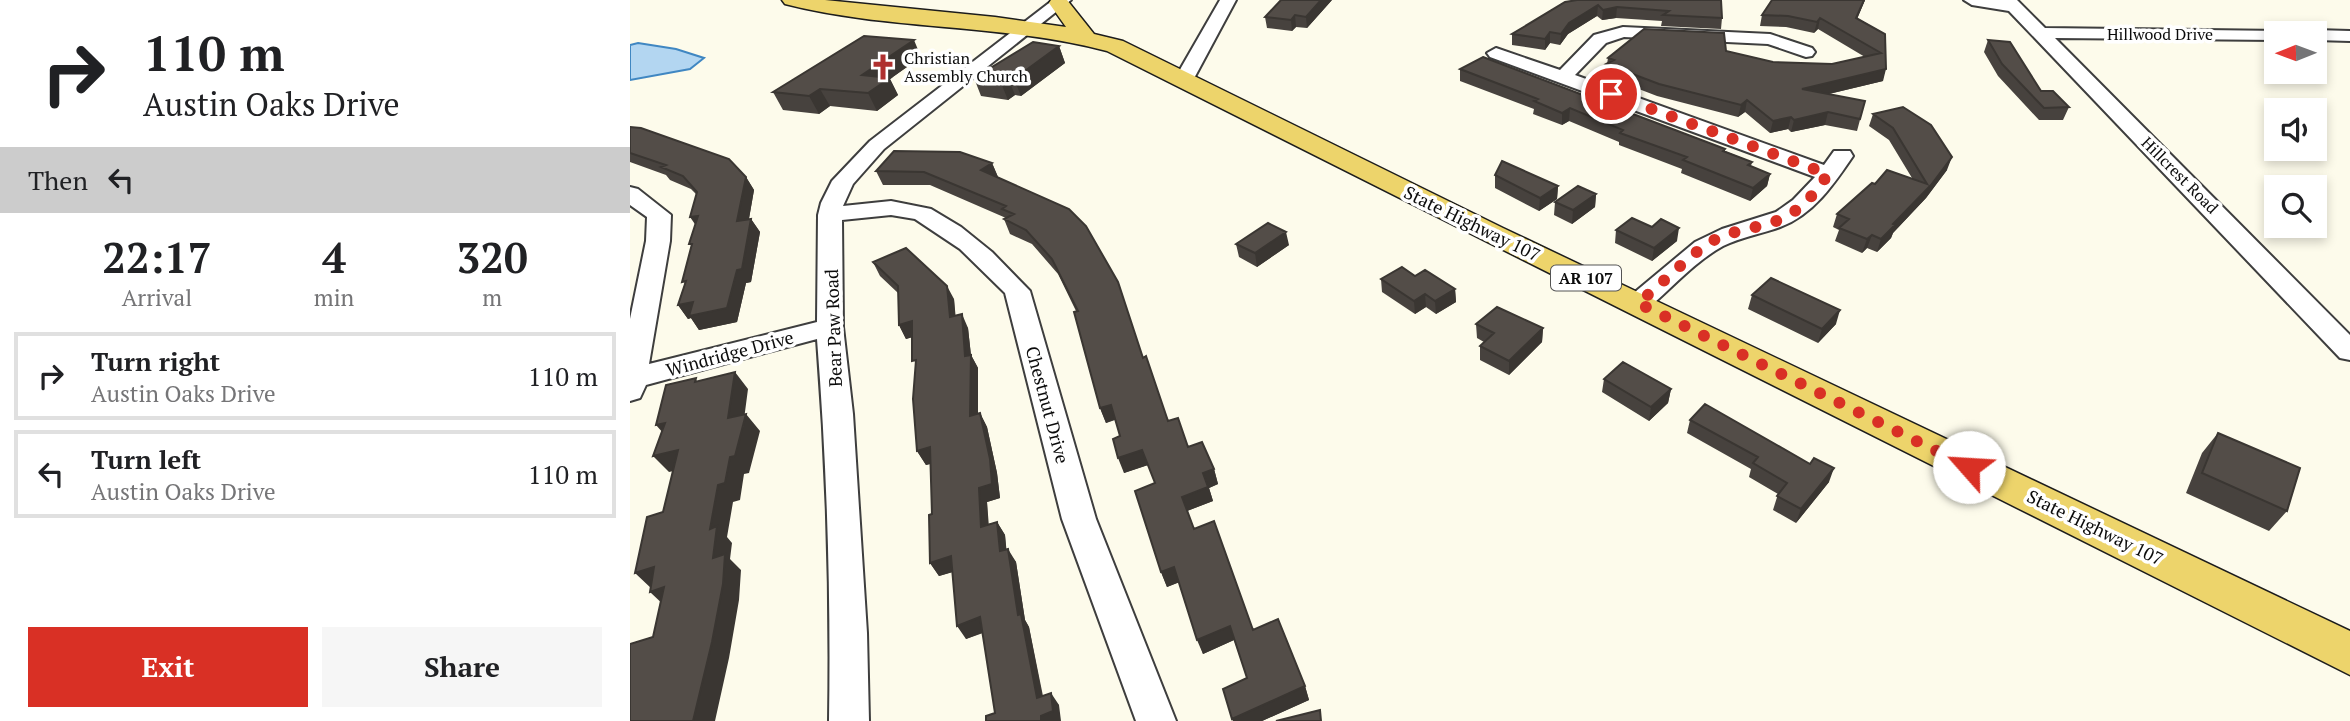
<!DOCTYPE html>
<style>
:root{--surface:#fff;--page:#f6f6f6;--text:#202124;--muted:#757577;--line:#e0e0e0;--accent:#d93025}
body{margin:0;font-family:"PT Serif",serif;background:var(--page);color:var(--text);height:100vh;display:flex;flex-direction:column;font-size:26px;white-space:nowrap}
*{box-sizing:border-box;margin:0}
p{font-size:23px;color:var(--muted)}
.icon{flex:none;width:38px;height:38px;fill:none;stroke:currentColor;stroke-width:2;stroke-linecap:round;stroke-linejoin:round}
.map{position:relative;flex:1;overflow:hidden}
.side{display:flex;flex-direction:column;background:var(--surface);width:630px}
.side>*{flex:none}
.hud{background:#fff;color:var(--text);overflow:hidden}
.needle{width:46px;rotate:269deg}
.tools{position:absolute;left:1634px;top:21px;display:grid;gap:14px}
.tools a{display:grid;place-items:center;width:63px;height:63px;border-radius:0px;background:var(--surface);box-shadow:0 4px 10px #0003;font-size:35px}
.pin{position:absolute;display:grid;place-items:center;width:60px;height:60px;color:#fff;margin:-30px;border:4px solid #fff;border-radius:50%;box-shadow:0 2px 7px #0007}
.me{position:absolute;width:77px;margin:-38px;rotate:296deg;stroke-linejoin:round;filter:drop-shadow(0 0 5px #0008)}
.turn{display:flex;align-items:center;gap:24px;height:147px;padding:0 28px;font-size:32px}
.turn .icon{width:91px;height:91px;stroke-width:2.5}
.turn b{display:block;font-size:49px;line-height:60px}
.then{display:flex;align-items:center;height:66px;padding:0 28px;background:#0003;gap:14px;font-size:26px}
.eta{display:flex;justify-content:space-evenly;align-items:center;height:119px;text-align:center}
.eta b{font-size:42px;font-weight:800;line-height:49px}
.cta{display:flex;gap:14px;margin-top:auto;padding:14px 28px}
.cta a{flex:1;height:80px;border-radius:0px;background:var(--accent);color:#fff;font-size:28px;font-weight:800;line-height:80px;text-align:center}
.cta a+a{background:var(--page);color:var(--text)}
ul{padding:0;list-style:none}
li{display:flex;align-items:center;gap:21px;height:88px;margin:0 14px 10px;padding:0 14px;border:4px solid var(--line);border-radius:0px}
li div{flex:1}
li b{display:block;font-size:26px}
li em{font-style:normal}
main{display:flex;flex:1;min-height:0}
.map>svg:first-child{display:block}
.water{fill:#b3d6f1;stroke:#4087c2;stroke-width:2}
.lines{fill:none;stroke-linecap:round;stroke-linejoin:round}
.minor-casing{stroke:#3e3e3e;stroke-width:4}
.major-casing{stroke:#1c1c1c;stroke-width:3}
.minor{fill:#fff;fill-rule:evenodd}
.major{fill:#edd46b;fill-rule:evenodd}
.wall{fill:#47423e}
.shaded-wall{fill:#3a3632}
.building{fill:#534d48;stroke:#3a3632;stroke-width:2}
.route{stroke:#d93025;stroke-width:12;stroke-dasharray:0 21.6}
.labels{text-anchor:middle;stroke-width:7;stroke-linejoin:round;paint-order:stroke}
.far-street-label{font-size:16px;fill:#0b0b0b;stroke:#fff}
.far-poi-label{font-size:16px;fill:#0b0b0b;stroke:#fff;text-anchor:start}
.shield{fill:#fff;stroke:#545454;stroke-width:2}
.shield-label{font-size:16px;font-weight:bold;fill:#0b0b0b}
.street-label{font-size:18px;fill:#0b0b0b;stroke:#fff}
</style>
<main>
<section class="side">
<div class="hud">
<div class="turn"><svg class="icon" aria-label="right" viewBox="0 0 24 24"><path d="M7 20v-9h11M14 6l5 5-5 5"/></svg><div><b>110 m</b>Austin Oaks Drive</div></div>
<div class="then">Then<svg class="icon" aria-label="left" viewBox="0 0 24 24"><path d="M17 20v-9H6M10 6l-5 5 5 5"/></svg></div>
</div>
<div class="eta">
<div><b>22:17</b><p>Arrival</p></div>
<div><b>4</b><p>min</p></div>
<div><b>320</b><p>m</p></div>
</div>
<ul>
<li><svg class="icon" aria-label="right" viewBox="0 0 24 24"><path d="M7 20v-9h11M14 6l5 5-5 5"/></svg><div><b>Turn right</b><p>Austin Oaks Drive</p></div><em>110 m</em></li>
<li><svg class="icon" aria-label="left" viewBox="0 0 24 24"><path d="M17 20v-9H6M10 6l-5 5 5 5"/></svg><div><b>Turn left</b><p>Austin Oaks Drive</p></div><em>110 m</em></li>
</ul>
<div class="cta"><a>Exit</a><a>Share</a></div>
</section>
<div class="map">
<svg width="1720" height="721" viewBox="0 0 1720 721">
<rect width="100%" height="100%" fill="#fdfbeb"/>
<path class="water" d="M8 43 46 49 74 58 60 69 0 80V45Z"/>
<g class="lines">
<g class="minor-casing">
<path id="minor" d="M423 0H441L254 149 223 184 213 206 261 201 301 209 331 227 362 252 400 291 466 519 546 721H506L432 519 375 293 330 249 285 219 261 215 212 220 213 327 223 414 237 633 239 721H199C201 594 197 466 187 339L16 385 10 398 0 401V319L16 241 17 217 0 205V187L8 189 41 215 40 241 19 364 187 322 188 215 191 203 202 181 240 141Z
M590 0H606L561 84H547L544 80Z
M1334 0H1387L1415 28 1653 31 1655 33H1647V40L1425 38 1720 335V360L1710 358 1379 11 1342 5Z
M993 27 1140 34 1182 48 1185 52 1182 56 1176 57 1138 44 994 37 976 43 945 75 1194 165 1204 151H1220L1223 156C1204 184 1183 215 1150 227 1131 234 1111 237 1093 246 1064 262 1042 288 1017 309L1008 311 999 309 995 303 999 297 1065 242 1092 229 1146 212 1163 200 1185 177 860 57 857 53 866 48 930 70 964 35Z
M1685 30 1720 31V41L1685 40V33H1677Z"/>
</g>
<g class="major-casing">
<path id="major" d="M152 0H195L365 17 436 27 419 3 421 0H437L464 34 493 41 873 228 1720 631V675L477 51C371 23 261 31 155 4Z"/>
</g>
<use href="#minor" class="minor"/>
<use href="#major" class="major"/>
</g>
<path class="wall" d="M702 0 677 28 666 27 662 31 637 28 635 17Z
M947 0H1091L1092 18 1091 29 1031 26 1032 21 986 18 972 20 967 16 938 34 930 45 920 43 915 50 882 45V34Z
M1142 0H1235L1227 18 1255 34 1253 81 1199 94 1235 101 1227 131 1195 125 1161 132 1158 129 1140 133 1115 112 1108 117 1027 96 975 76 978 58 1096 51 1143 62 1202 64 1235 57 1188 29 1184 33 1156 27 1130 26 1132 15Z
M1358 40 1411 91 1439 107 1433 120H1409L1368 76 1354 52Z
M429 46 435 63 391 96 385 95 378 100 351 96 344 78Z
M291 57 260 79 268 95 247 111 200 106 189 114 153 110 143 92Z
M830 69 1095 149V151L1122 162 1121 166 1140 174 1137 186 1120 201 1051 173 1052 169 989 145V142L939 121 932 125 903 114 904 109 830 81Z
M1273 107 1317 170 1296 198 1263 233 1261 238 1247 252 1237 248 1232 253 1205 241 1209 230 1203 227 1207 214 1245 184 1282 178 1259 140 1239 126 1243 114Z
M0 127 116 177 124 190 119 219H121L130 232 121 282 116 283 107 322 69 330 61 318 58 319 48 305 54 286 65 225 66 194 61 189 40 180 36 175 0 162Z
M362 163 368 177 513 357 538 421 558 447 584 469 588 484 579 488 583 501 557 511 564 529 623 630 675 686 679 700 632 721H603L593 689 617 678 604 640 573 654 549 582 537 587 531 572 525 483 518 465 494 473 490 436 485 420 476 423 470 408 446 311 428 274 402 244 380 234 374 219 376 218 300 185H253L246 171Z
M865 175 928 186 927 199 909 211 865 188Z
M966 194 965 207 942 224 924 215 925 202Z
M986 230 1047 241 1022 261 985 243Z
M606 244 659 245 627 267 609 257Z
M243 262 324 299 325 316 338 328 341 355 348 368V414L350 413 357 427 367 473 370 498 357 502 358 524 367 522 375 535 376 549 386 562 395 620 399 627 413 696 429 705 365 713 353 633 336 639 322 572 309 576 300 563 302 514 301 464 296 465 287 451 286 369 282 337 276 339 269 325 268 293 250 276Z
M785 276 825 289 826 302 806 314 796 307 785 314 752 292 751 279Z
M1122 295 1206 324 1188 343 1118 309Z
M846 324 913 328 912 342 879 375 850 360V346L854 342 847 338Z
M974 379 1041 389 1038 403 1019 421 972 392Z
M1060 420 1180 464 1199 482 1166 523 1143 510 1148 494 1119 477 1121 469 1057 433Z
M1588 433 1657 511 1639 531 1556 493 1572 453Z"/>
<path class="shaded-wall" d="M691 0H702L677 28 676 17Z
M1234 0H1235L1223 29 1226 18Z
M968 5 967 16 938 34 930 45 931 34 939 23Z
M987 7 986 18 972 20 973 10Z
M665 15 666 27 662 31 661 20Z
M1190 18 1188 29 1184 33 1187 22Z
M920 32V43L915 50V39Z
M284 40 291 57 260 79 268 95 247 111 238 93 232 75Z
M429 46 435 63 391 96 384 79Z
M1256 69 1253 81 1169 101 1172 89Z
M378 78 385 95 378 100 371 83Z
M190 89 200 106 189 114 179 96Z
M1117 100 1115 112 1108 117 1111 105Z
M940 108 939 121 932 125V113Z
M1198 112 1195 125 1161 132 1164 120Z
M1161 117 1158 129 1140 133 1143 121Z
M1322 157 1317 170 1296 198 1263 233 1261 238 1247 252 1251 239 1263 224Z
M362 163 368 177 351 170Z
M1140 174 1137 186 1120 201 1123 188Z
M116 177 124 190 116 235 107 221Z
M928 186 927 199 909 211 910 198Z
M966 194 965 207 942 224 943 210Z
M68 216 69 230 60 217Z
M121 219 130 232 121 282 116 283 107 322 69 330 61 318 58 319 48 305 107 270Z
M1049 228 1047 241 1022 261 1024 248Z
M656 232 659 245 627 267 625 253Z
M1242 235 1237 248 1232 253 1237 239Z
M317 286 324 299 327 331 320 317Z
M825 289 826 302 806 314 805 301Z
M795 294 796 307 785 314 784 301Z
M1210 310 1206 324 1188 343 1192 329Z
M332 314 338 328 341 356V355L348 368V430L340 416Z
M282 321 290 335 276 339 269 325Z
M913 328 912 342 879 375V361Z
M105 372 118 389 113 427 116 414 130 431 119 473 114 474 110 500 103 502 97 537 102 543 100 559 111 570 109 600 99 658 85 721H63L83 558 80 529Z
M1041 389 1038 403 1019 421 1021 407Z
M481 405 486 419 476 423 470 408Z
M350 413 357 427 367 473 370 498 357 502 360 540 351 527 349 488Z
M35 423 41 442 26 425Z
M300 447 308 461 296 465 287 451Z
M48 450 62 467 39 472 23 456Z
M512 450 518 465 494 473 488 458Z
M1204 468 1199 482 1166 523 1171 509Z
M584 469 588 484 579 488 583 501 557 511 552 497 573 473Z
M367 522 375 535 378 565 370 551Z
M378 549 386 562 395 620 399 627 415 710 407 698 388 615Z
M321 556 330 570 309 576 300 563Z
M24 567 23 590 5 573Z
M544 567 550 582 537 587 531 572Z
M34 587 37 608 20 592Z
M350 617 359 630 336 639 327 626Z
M600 626 604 640 573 654 567 640Z
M675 686 679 700 632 721H603L602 719Z
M421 693 429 705 431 721H411V716Z"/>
<path class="building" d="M651 0H691L676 17 665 15 661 20 635 17Z
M947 0H1091L1092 18 1033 15 1039 11 987 7 973 10 968 5 939 23 931 34 920 32 915 39 882 34 935 2Z
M1142 0H1234L1226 18 1255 34 1256 69 1172 89 1235 101 1230 119 1198 112 1164 120 1161 117 1143 121 1117 100 1111 105 1029 84 976 64 984 60 978 58 1014 29 1094 33 1096 51 1143 62 1202 64 1251 53 1190 18 1187 22 1158 16 1132 15Z
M234 36 284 40 232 75 260 78 238 93 190 89 179 96 143 92Z
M1358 40 1380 42 1411 91H1423L1439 107 1414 108 1372 64Z
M403 42 429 46 384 79 378 78 371 83 344 78Z
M853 57 1095 149 1093 151 1122 162 1118 165 1140 174 1123 188 1053 160 1057 157 990 133 993 130 940 108 932 113 904 101 908 99 830 69Z
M1273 107 1301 125 1322 157 1301 185 1263 224 1265 225 1251 239 1242 235 1237 239 1209 228 1219 219 1207 214 1242 183 1245 184 1257 170 1297 184 1263 128 1243 114Z
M0 127 11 128 99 159 116 177 107 221 121 219 112 269 107 270 97 308 59 316 63 302 48 305 56 281 52 282 62 244H59L68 216 60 217 67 192 53 176 31 167 36 165 0 153Z
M264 151 330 152 362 163 351 170 439 209 456 226 488 282 513 358 516 356 538 421 548 418 558 447 572 442 584 469 573 473 578 487 552 497 564 529 584 521 623 630 648 619 675 686 602 719 593 689 617 678 600 626 567 640 544 567 531 572 505 491 525 483 512 450 488 458 483 439 490 436 481 405 470 408 444 312 448 311 422 259 396 230 374 219 384 214 372 209 376 206 294 172 246 171Z
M872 161 928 186 910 198 865 175Z
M948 186 966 194 943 210 925 202Z
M1002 218 1022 227 1031 219 1049 228 1024 248 986 230Z
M638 223 656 232 625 253 606 244Z
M276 248 317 286 320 317 332 314 335 356 341 355 340 416 350 413 360 459 362 484 349 488 351 527 367 522 370 551 378 549 388 615 391 614 407 698 421 693 423 711 411 716V721H356V716L365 713 350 617 327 626 321 556 300 563 299 515 302 514 300 447 287 451 283 399 286 360 282 361V321L269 325 268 286 243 262Z
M772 267 785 276 795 270 825 289 805 301 795 294 784 301 751 279Z
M1141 278 1210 310 1192 329 1122 295Z
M867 307 913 328 879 361 850 346 864 333 846 324Z
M993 362 1041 389 1021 407 974 379Z
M105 372 98 418 116 414 105 456 100 457 95 483 88 485 80 529 87 526 83 558 95 554 93 584 82 642 63 721H0V644L23 637 34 587 20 592 24 567 5 573 17 517 33 512 48 450 23 456 35 423 26 425 36 385 66 378 65 382Z
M1075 404 1180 464 1184 458 1204 468 1171 509 1147 496 1157 483 1123 463 1128 457 1060 420Z
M1588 433 1670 468 1657 511 1572 473Z
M690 710 691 721H646Z"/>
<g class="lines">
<path class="route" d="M981 94 1198 174C1186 192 1172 210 1151 219 1128 229 1101 229 1079 243 1054 260 1032 284 1008 303L1339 467"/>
</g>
<defs>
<g id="church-bare" transform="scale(2.1)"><path d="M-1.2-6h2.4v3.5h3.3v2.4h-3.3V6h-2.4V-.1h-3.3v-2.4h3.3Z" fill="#af302f" stroke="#fff" stroke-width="2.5" paint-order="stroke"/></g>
</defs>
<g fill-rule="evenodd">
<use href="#church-bare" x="253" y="67"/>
</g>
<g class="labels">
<g class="far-street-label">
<text x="1530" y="40">Hillwood Drive</text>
<text transform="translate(1550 175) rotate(45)" y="6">Hillcrest Road</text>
</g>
<g class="far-poi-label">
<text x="274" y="64">Christian<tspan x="274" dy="18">Assembly Church</tspan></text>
</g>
<rect class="shield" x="921" y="265.5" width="70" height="25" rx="5"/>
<g class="shield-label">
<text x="956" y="284">AR 107</text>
</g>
<g class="street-label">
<text transform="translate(842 224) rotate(26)" y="6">State Highway 107</text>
<text transform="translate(204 328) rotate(-92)" y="6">Bear Paw Road</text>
<text transform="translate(100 354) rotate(-15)" y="6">Windridge Drive</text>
<text transform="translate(417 405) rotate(75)" y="6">Chestnut Drive</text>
<text transform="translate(1465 528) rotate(26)" y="6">State Highway 107</text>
</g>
</g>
</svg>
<div class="tools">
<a><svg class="needle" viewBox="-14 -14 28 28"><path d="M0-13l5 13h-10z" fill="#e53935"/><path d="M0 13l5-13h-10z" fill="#757577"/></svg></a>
<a><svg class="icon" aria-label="sound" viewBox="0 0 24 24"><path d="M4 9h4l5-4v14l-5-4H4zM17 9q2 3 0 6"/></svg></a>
<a><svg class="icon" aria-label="search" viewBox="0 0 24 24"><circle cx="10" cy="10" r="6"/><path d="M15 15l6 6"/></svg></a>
</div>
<div class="pin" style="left:981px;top:94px;background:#d93025"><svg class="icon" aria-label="arrive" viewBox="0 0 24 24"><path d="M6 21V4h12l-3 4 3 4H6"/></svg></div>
<svg class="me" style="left:1339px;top:467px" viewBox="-20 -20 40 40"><circle r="19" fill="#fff"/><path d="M0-13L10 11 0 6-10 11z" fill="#d93025"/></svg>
</div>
</main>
